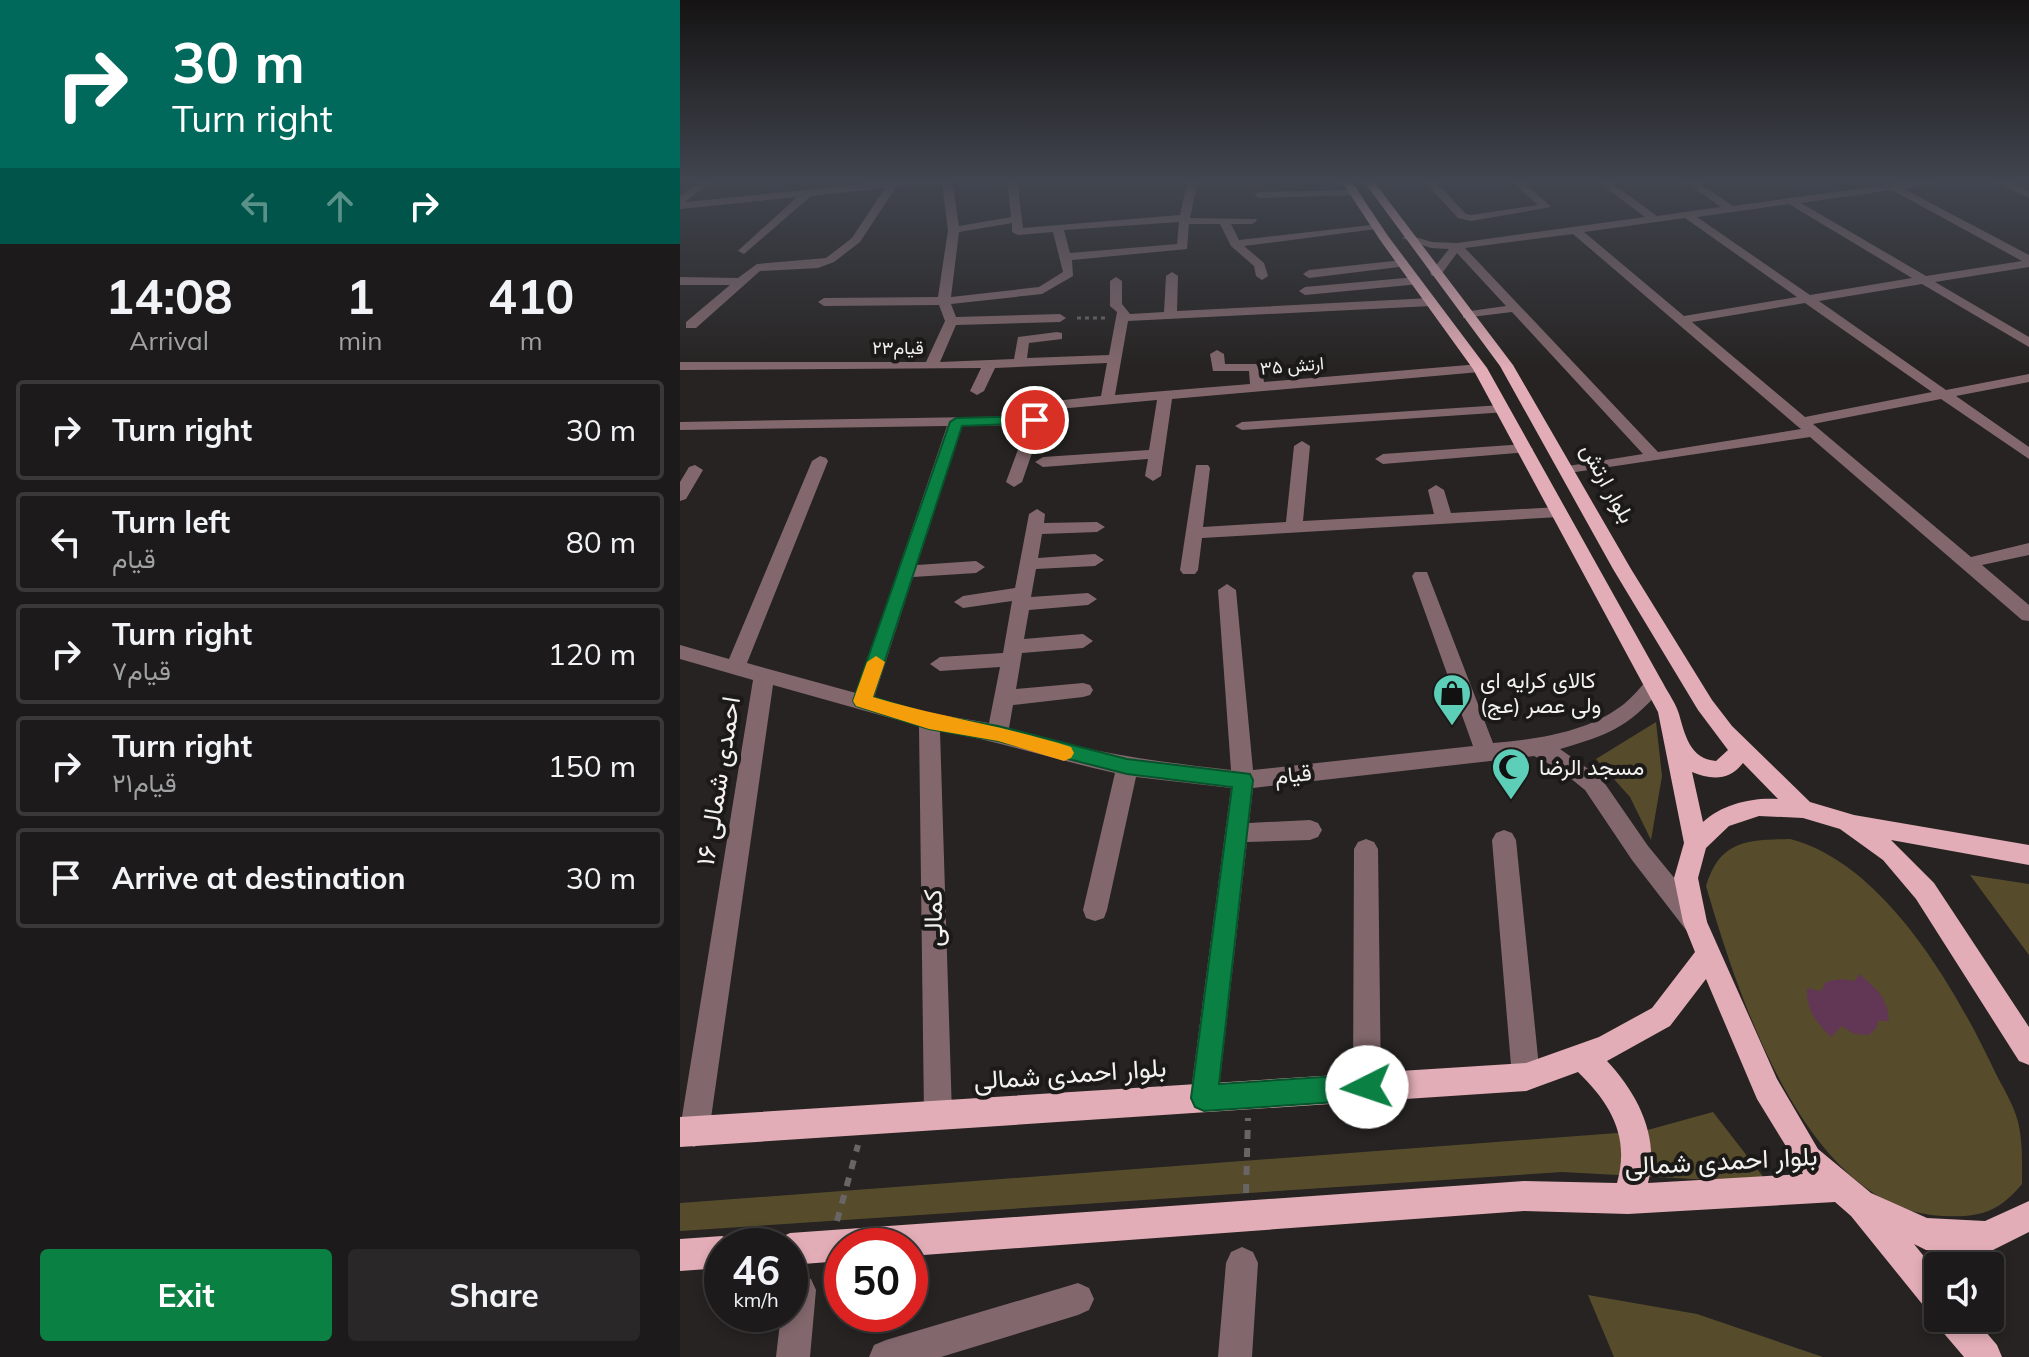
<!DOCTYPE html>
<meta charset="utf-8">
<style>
:root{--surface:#1c1a1a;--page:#292727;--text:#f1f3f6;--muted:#a0a1a2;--line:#3a3839;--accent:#0b8043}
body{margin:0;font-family:Mulish,Vazirmatn,sans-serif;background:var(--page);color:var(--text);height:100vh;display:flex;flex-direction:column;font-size:30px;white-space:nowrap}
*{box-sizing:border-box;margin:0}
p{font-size:26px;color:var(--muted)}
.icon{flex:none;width:44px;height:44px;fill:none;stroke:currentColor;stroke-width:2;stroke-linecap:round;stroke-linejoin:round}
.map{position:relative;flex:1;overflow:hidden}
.side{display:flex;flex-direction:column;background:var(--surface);width:680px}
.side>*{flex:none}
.top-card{background:#00695c;color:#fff;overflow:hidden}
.tools{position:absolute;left:1244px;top:1252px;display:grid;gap:16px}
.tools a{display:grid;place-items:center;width:80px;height:80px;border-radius:8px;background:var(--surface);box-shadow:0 4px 12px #0003,0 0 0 2px var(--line);font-size:40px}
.speed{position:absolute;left:24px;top:1228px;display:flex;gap:16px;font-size:40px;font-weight:700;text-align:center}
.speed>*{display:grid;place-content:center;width:104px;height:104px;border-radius:50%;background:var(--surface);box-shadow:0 4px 12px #0003,0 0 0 2px var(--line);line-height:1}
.speed small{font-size:20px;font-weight:400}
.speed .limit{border:12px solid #d22;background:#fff;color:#111}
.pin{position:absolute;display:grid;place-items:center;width:68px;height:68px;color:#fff;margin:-34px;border:4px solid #fff;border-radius:50%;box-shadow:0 2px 8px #0007}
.me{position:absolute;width:88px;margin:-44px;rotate:266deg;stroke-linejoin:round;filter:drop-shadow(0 0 6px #0008)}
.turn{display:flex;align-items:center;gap:28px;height:168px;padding:0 40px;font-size:36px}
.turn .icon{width:104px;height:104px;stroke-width:2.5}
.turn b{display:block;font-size:56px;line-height:68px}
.lanes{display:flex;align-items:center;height:76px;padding:0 40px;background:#0003;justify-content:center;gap:40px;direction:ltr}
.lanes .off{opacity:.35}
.eta{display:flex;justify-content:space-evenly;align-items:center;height:136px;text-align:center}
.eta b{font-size:48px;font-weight:700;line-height:56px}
.cta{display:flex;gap:16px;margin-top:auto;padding:16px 40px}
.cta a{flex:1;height:92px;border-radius:8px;background:var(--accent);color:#fff;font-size:32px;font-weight:700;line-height:92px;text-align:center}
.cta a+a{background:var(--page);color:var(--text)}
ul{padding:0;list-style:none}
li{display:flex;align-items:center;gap:24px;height:100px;margin:0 16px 12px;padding:0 24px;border:4px solid var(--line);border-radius:8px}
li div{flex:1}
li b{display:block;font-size:30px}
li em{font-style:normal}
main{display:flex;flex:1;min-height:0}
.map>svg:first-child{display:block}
.green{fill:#564c2c}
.water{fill:#613755}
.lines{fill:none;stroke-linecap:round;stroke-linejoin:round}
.path-far1{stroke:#686564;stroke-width:3;stroke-dasharray:4 4;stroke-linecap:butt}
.path{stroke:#686564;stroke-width:6;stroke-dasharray:9 9;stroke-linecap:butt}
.minor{fill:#82686c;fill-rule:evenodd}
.major{fill:#e2adb6;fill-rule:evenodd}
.route{fill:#0b8043;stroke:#07532c;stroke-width:2}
.slow{fill:#f59e0b}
.labels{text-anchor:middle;stroke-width:8;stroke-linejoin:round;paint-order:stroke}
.far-street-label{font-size:18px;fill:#f3f1f0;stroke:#1c1a19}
.street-label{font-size:22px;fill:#f3f1f0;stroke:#1c1a19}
.poi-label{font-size:22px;fill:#f3f1f0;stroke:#1c1a19;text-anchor:start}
.near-street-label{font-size:26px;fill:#f3f1f0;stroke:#1c1a19}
</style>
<main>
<section class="side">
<div class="top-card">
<div class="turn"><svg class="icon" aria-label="right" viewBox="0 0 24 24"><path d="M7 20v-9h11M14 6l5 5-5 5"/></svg><div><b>30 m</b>Turn right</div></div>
<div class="lanes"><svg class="icon off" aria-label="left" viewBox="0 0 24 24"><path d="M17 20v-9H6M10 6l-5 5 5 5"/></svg><svg class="icon off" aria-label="ahead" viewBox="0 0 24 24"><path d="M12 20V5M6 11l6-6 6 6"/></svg><svg class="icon" aria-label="right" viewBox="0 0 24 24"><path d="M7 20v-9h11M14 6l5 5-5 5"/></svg></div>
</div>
<div class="eta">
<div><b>14:08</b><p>Arrival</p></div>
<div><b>1</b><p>min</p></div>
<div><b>410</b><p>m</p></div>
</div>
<ul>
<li><svg class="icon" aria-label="right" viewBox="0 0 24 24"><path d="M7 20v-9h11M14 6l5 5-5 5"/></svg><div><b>Turn right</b></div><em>30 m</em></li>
<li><svg class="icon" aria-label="left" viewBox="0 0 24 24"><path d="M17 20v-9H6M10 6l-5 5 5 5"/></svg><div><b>Turn left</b><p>قیام</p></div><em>80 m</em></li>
<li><svg class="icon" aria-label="right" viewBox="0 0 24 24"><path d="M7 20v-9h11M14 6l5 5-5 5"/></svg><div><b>Turn right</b><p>قیام۷</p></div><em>120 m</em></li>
<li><svg class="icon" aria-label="right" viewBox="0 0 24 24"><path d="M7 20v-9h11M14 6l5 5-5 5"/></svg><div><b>Turn right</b><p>قیام۲۱</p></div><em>150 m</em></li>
<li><svg class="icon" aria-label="arrive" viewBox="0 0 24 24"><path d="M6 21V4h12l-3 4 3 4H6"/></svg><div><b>Arrive at destination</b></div><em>30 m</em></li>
</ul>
<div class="cta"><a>Exit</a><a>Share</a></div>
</section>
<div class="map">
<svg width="1349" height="1357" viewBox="0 0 1349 1357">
<rect width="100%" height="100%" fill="#262322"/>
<path class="green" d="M976 722 982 776 971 840 950 797 916 759Z
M1110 839C1204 863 1276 989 1315 1072 1323 1088 1334 1105 1338 1122 1343 1142 1342 1164 1342 1184 1319 1212 1299 1218 1263 1216 1126 1210 1058 995 1026 886 1040 840 1067 840 1110 839Z
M1290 875 1349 884V955Z
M1033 1112 1088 1183 882 1172 0 1231V1203L964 1131Z
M908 1295 1017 1314 1143 1357H934Z"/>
<path class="water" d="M1179 974C1197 989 1207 997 1209 1021H1198L1197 1027 1189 1035 1174 1034 1162 1026 1151 1037C1136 1022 1126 1010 1127 988L1141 991 1146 982 1160 979 1175 981Z"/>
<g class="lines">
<path class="path-far1" d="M397 318H428"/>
<path class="path" d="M566 1193 568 1118
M157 1221 178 1145"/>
<path class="minor" d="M23 179H35L5 202 236 179H272L279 226 331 217 327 179H337L343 228 500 215 508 179H518L510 218 576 219 577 221 572 224H551L559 240 700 224 701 226 696 229 564 246 584 263 588 276 582 280 576 276 574 266 551 246 540 224H509L507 249 392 260 393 276 362 294 271 304 276 317 380 314 386 318 380 322 276 325 260 362 334 359 338 337 377 332 382 333V339L349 343 347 358 429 355 437 312 430 306V281L436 277 442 281V304L450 314 484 312 486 276 492 272 498 276 497 311 751 298 757 302 751 306 448 321 435 395 570 384 569 371H533L530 354 537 350 544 354 545 364H581L584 382 800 364 807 368 800 372 492 399 481 476 473 481 465 476 468 459 363 467 355 462 363 457 469 450 477 400 367 410 342 482 334 487 326 482 347 425 282 426 237 565 296 561 305 567 296 573 233 577 194 698 249 713 309 723 320 667 260 671 250 664 260 657 323 653 332 601 283 608 274 602 283 596 335 588 349 514 357 509 365 514 364 523 417 522 425 527 417 532 362 534 358 558 415 554 424 560 415 566 356 569 351 597 408 593 417 599 408 605 349 610 344 639 403 634 413 641 403 648 342 653 336 689 403 683 410 685 413 690 410 695 403 697 333 705 329 728C407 752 471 761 551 770L538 590 547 584 556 590 573 770 793 746 732 576 735 572H747L813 743C857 739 904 733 940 707 950 700 959 689 967 680H981L984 685 981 690C947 728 928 735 880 749L921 778 968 846 1024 914 1027 922 1024 930 1015 933 1006 930 952 860 905 790 879 769 854 756 573 788 569 823 630 820 638 823 642 830 638 837 630 840 567 842 538 1098 534 1108 524 1112 514 1108 510 1098 551 788 456 777 427 910 424 918 415 921 406 918 403 910 435 773C376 760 319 741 260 731L272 1114 268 1124 258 1128 248 1124 244 1114 239 726 93 685 29 1132 24 1142 14 1147 4 1142 0 1129 73 680 0 659V645L49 659 132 461 140 456 146 458 148 461 67 663 176 693 267 426 0 430V422L350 416 356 403 421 396 427 363 315 368 304 391 297 395 290 391 301 368 0 370V362H246L265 321 259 305 144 306 138 302 144 298 258 297 268 230 262 183 216 187 180 242 154 262 138 268 80 271 16 328H6V322L50 285H0V277L58 278 77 264 146 258 172 238 205 188 131 196 64 254 58 251 60 249 117 197 0 209V196ZM499 222 497 244 390 253 384 230ZM332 223V232L338 235 373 232 383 272 359 287 271 297 279 232Z
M742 179H753L786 214 791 215 858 205 829 179H840L871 207 791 221 778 218Z
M914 179H926L977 216 1041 207 1001 179H1013L1053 206 1250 179H1278L1224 189 1349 255V267L1255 282 1349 337V347L1242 284 1139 301 1266 390 1349 374V382L1276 396 1349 447V459L1261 399 1133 424 1291 557 1349 543V555L1302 565 1349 605V621L1342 620 1130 437 882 474 880 471 888 466 963 454 832 312 783 318V312L826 306 777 253 760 276H752L750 273 769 249 751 248 722 238 728 235 752 242 777 243 965 217ZM1212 190 1342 261 1246 276 1121 203ZM1109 204 1232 278 1130 295 1017 217ZM1005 218 1117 297 1004 316 904 232ZM893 234 1116 425 1121 429 978 452 785 248ZM1125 303 1252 392 1125 417 1012 322Z
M1310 179H1323L1349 191V198Z
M674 190 679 193 678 195 579 198 574 195 579 192Z
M723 260 727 262V266L629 278 623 274 629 270Z
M736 277 740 278V284L625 295 619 291 625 287Z
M822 405 827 406V412L562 430 555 426 562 422Z
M622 441 630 446 623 521 754 514 748 490 756 485 764 490 771 513 879 507 887 512 879 517 522 538 518 570 515 574H503L500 570 516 465H528L530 468 523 527 606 522 614 446Z
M845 444 853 449 850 452 703 464 695 459 703 454Z
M15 465 23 470 6 499 0 501V482L9 467Z
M824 830 832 833 836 840 860 1077 856 1087 846 1091 836 1087 832 1077 812 840 816 833Z
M686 839 694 842 698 849 701 1087 697 1097 687 1101 677 1097 673 1087 674 849 678 842Z
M562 1247 573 1252 578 1263 572 1357H538L546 1263 551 1252Z
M120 1274 131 1279 136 1290 130 1357H96L101 1314H110V1278Z
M398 1283 409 1288 414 1299 409 1310 398 1315 261 1357H189L194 1345 206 1340Z"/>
<path class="major" d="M660 179H670L708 236 807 368 984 685C989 694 996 704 999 714 1005 735 1010 759 1036 761L1048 750 1018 710 933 569 820 366 682 179H692L833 365 951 569 1032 700 1052 726 1130 802 1174 815 1349 845V865L1211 840 1254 883 1349 1027V1065L1339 1061 1236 899 1203 860 1160 829 1123 818 1079 816 1049 826 1026 848 1018 878 1027 922 1097 1079 1138 1149 1191 1193 1247 1218 1305 1221 1349 1201V1232L1307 1253 1246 1250 1234 1244 1258 1274V1318H1294L1317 1345 1322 1357H1284L1261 1330 1257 1318 1258 1315 1247 1310 1171 1216 1155 1202 948 1214 844 1211 230 1256V1246H162V1261L110 1265V1246H96L99 1238 110 1233 844 1181 937 1183C950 1137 931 1104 898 1072L846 1091 0 1147V1117L846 1063 919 1037 972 1008 1015 952 1003 922 994 878 1004 843 978 712 793 369 700 240ZM1063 763 1098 799C1073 797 1042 804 1023 822L1012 772C1031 780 1049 781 1063 763ZM1026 979 1077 1099 1123 1174 968 1183C980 1137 958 1094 927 1061L990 1026Z
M42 1236 53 1241 55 1246H42V1268L0 1271V1239Z"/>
</g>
<linearGradient id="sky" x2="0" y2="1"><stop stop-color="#151313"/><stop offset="0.49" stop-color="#41454f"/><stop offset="1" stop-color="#41454f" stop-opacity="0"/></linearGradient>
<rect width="1349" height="369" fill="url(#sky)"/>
<path class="route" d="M355 416 360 418V423L282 426 193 697 249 714 318 726 447 759 570 774 573 780 539 1084 687 1074 696 1078 700 1087 696 1096 687 1100 524 1111 515 1107 511 1098 552 787 447 774 318 741 249 729 176 706 173 701 270 422 276 418Z"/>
<path class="slow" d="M196 656 205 662 193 697C259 717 326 726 391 747L394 753 391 758 384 761 318 741 249 729 176 706 173 701 187 662Z"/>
<defs>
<g id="shop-pin" transform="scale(2)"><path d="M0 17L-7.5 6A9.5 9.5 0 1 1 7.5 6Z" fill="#5dceb8" stroke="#1c1a19"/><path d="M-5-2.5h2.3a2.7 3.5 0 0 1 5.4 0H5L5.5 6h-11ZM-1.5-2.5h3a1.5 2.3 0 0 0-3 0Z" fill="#111"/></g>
<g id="mosque-pin" transform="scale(2)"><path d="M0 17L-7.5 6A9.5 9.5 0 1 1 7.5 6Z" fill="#5dceb8" stroke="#1c1a19"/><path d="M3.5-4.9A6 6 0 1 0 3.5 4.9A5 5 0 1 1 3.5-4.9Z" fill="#111"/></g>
</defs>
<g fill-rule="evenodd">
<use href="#shop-pin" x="772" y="693"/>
<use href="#mosque-pin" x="831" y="767"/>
</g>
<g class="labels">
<g class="far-street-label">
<text x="218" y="354">قیام۲۳</text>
<text transform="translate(612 366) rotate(-5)" y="6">ارتش ۳۵</text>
</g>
<g class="street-label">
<text transform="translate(928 483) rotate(61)" y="8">بلوار ارتش</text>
<text transform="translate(613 774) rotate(-6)" y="8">قیام</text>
</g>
<g class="poi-label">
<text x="800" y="688">کالای کرایه ای<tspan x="800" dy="25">ولی عصر (عج)</tspan></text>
<text x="859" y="775">مسجد الرضا</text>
</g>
<g class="near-street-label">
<text transform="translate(38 781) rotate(-81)" y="9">احمدی شمالی ۱۶</text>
<text transform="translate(253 918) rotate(-91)" y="9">کمالی</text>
<text transform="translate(390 1074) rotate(-4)" y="9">بلوار احمدی شمالی</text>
<text transform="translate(1041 1161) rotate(-3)" y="9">بلوار احمدی شمالی</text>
</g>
</g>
</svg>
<div class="tools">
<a><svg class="icon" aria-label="sound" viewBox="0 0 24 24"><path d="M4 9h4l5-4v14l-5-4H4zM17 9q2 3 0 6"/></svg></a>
</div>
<div class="speed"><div>46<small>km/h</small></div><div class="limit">50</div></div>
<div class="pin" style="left:355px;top:420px;background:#d93025"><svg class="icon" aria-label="arrive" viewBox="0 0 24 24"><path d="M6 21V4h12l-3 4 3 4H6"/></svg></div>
<svg class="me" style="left:687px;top:1087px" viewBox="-20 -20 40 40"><circle r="19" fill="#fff"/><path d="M0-13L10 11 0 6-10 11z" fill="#0b8043"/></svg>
</div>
</main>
